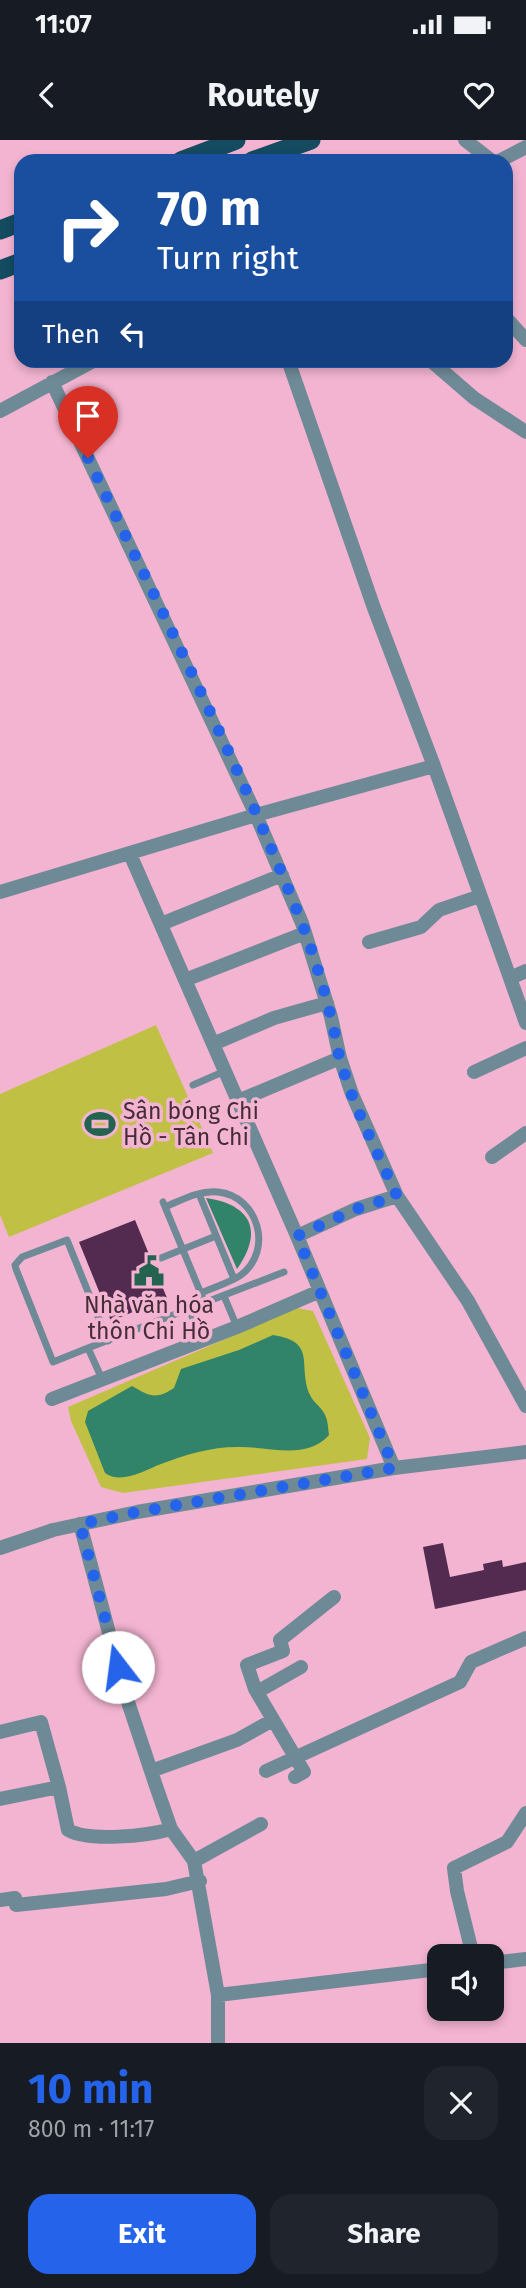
<!DOCTYPE html>
<meta charset="utf-8">
<style>
:root{--surface:#171b24;--page:#20242c;--text:#f1f3f6;--muted:#9ea1a6;--accent:#2563eb}
body{margin:0;font-family:"Fira Sans",sans-serif;background:var(--page);color:var(--text);height:100vh;display:flex;flex-direction:column;font-size:26px;white-space:nowrap}
*{box-sizing:border-box;margin:0}
p{font-size:23px;color:var(--muted)}
.icon{flex:none;width:38px;height:38px;fill:none;stroke:currentColor;stroke-width:2;stroke-linecap:round;stroke-linejoin:round}
.map{position:relative;height:1903px;overflow:hidden}
.sheet{display:flex;flex-direction:column;background:var(--surface);flex:1}
.sheet>*{flex:none}
.guide{position:absolute;left:14px;top:14px;width:499px;height:214px;border-radius:21px;box-shadow:0 4px 10px #0003;background:#1a4fa0;color:#fff;overflow:hidden}
.tools{position:absolute;left:427px;top:1804px;display:grid;gap:14px}
.tools a{display:grid;place-items:center;width:77px;height:77px;border-radius:14px;background:var(--surface);box-shadow:0 4px 10px #0003;font-size:35px}
.pin{position:absolute;display:grid;place-items:center;width:60px;height:60px;color:#fff;margin:-72px -30px;border-radius:50% 50% 50% 0;rotate:-45deg;box-shadow:0 0 7px #0007}
.pin .icon{rotate:45deg}
.me{position:absolute;width:77px;margin:-38px;rotate:345deg;stroke-linejoin:round;filter:drop-shadow(0 0 5px #0008)}
.turn{display:flex;align-items:center;gap:24px;height:147px;padding:0 28px;font-size:32px}
.turn .icon{width:91px;height:91px;stroke-width:2.5}
.turn b{display:block;font-size:49px;line-height:60px}
.then{display:flex;align-items:center;height:66px;padding:0 28px;background:#0003;gap:14px;font-size:26px}
.round{display:grid;place-items:center;flex:none;width:74px;height:74px;border-radius:21px;background:var(--page)}
.headline{display:flex;align-items:center;justify-content:space-between;height:119px;padding:0 28px}
h1{font-size:42px;font-weight:700;line-height:52px;color:var(--accent)}
.primary-button{display:flex;gap:14px;margin-top:auto;padding:14px 28px}
.primary-button a{flex:1;height:80px;border-radius:21px;background:var(--accent);color:#fff;font-size:28px;font-weight:700;line-height:80px;text-align:center}
.primary-button a+a{background:var(--page);color:var(--text)}
.status{display:flex;justify-content:space-between;align-items:center;height:49px;padding:0 35px;background:var(--surface);direction:ltr}
.status svg{height:19px;fill:currentColor}
header{display:flex;justify-content:space-between;align-items:center;height:91px;padding:0 28px;background:var(--surface);font-size:32px;font-weight:700}
.map>svg:first-child{display:block}
.green{fill:#c0c144}
.water{fill:#31836a}
.building{fill:#532b50}
.lines{fill:none;stroke-linecap:round;stroke-linejoin:round}
.service{stroke:#6f8a97;stroke-width:7}
.minor{stroke:#6f8a97;stroke-width:14}
.tertiary{stroke:#6f8a97;stroke-width:14}
.trunk{stroke:#144b61;stroke-width:19}
.route{stroke:#2563eb;stroke-width:12;stroke-dasharray:0 21.6}
.labels{text-anchor:middle;stroke-width:7;stroke-linejoin:round;paint-order:stroke}
.poi-label{font-size:23px;fill:#452c38;stroke:#f3b4d1;text-anchor:start}
</style>
<div class="status"><b>11:07</b><svg viewBox="0 0 49 12"><path d="M0 12V9h3v3zM5 12V6h3v6zM10 12V3h3v9zM15 12V0h3v12zM26 1h20v11H26zM47 4h2v5h-2z"/></svg></div>
<header><svg class="icon" aria-label="back" viewBox="0 0 24 24"><path d="M15 5l-7 7 7 7"/></svg>Routely<svg class="icon" aria-label="heart" viewBox="0 0 24 24"><path d="M12 20l-8-8c-3-5 5-10 8-4 3-6 11-1 8 4z"/></svg></header>
<div class="map">
<svg width="526" height="1903" viewBox="0 0 526 1903">
<rect width="100%" height="100%" fill="#f3b4d1"/>
<path class="green" d="M156 885 213 1013 9 1097 0 1075V954Z
M297 1168 313 1171 370 1298 367 1319 123 1353 101 1347 71 1281 68 1267Z"/>
<path class="water" d="M206 1058C253 1065 263 1092 237 1129Z
M273 1195C318 1202 297 1225 310 1255 313 1262 320 1266 324 1273 328 1279 328 1288 329 1295 307 1320 271 1307 241 1307 215 1306 186 1314 161 1324 145 1330 121 1345 105 1333L85 1282 88 1271 132 1246C149 1256 156 1260 174 1248L181 1229 239 1210Z"/>
<path class="building" d="M135 1080 167 1158 111 1181 79 1102Z
M443 1403 450 1437 484 1430 483 1424 502 1420 503 1427 526 1422V1450L435 1469 423 1407Z"/>
<g class="lines">
<path class="service" d="M193 945 225 931
M199 1054 234 1139
M163 1062 202 1156
M165 1067C182 1060 199 1050 218 1052 258 1056 274 1110 241 1135 230 1143 213 1147 201 1153
M161 1118 216 1096
M224 1156 237 1187
M189 1169 202 1201
M88 1208 53 1222 16 1129 15 1125 22 1117 67 1100 108 1201
M102 1239 88 1208 284 1132"/>
<path class="minor" d="M465 0 492 21
M499 21 526 7
M506 178 526 200
M288 220 374 468 434 626 256 675 302 783 331 877 340 918 352 954 397 1056 468 1161 526 1266
M430 220 474 258 526 292
M0 271 95 220
M434 626 510 838 526 831
M130 714 297 1096 394 1328
M0 752 256 675 52 242
M161 784 282 735
M369 802 421 787 439 770 480 756
M510 838 526 883
M185 840 305 793
M213 904 274 878 327 863
M474 932 526 908
M238 961 340 918
M492 1017 526 993
M297 1096 356 1069 397 1056
M52 1259 237 1187 320 1151
M80 1384 125 1553 156 1646 171 1689 194 1721 218 1855V1903
M257 1552 301 1527
M0 1592 41 1582 59 1647
M151 1631 237 1600 273 1580
M266 1631 460 1542 471 1522 526 1498
M295 1637 304 1632 255 1549 247 1525 283 1511 280 1500 334 1457
M0 1659 59 1647 68 1690C89 1702 147 1696 171 1689
M194 1721 261 1684
M0 1760 15 1758 16 1765 166 1749 200 1741
M473 1816 457 1751 454 1728 507 1702 526 1673
M492 1823 526 1819
M218 1855 439 1829"/>
<path class="tertiary" d="M0 1408 53 1390 137 1372 394 1328 526 1312"/>
<path class="trunk" d="M181 21 236 0
M252 21 311 0
M0 90 21 82
M0 130 21 122"/>
</g>
<g class="lines">
<path class="route" d="M88 318C161 471 239 623 301 781 313 812 323 845 331 877 335 891 336 905 340 919 353 966 377 1011 397 1056L356 1069 297 1096 394 1328 137 1372 80 1384 118 1527"/>
</g>
<defs>
<g id="stadium-bare" transform="scale(2.415)"><path d="M0-5a6.5 5 0 1 0 0 10a6.5 5 0 1 0 0-10ZM-3.5-1.8h7v3.6h-7Z" fill="#246350" stroke="#f3b4d1" stroke-width="2.5" paint-order="stroke"/></g>
<g id="civic-bare" transform="scale(2.415)"><path d="M-.6-6.5H3V-4.5H.6V-3L4-1V1h2V6H-6V1h2V-1L-.6-3ZM-1.2 2.5V6h2.4V2.5Z" fill="#246350" stroke="#f3b4d1" stroke-width="2.5" paint-order="stroke"/></g>
</defs>
<g fill-rule="evenodd">
<use href="#stadium-bare" x="100" y="984"/>
<use href="#civic-bare" x="149" y="1131"/>
</g>
<g class="labels">
<g class="poi-label">
<text x="123" y="979">Sân bóng Chi<tspan x="123" dy="26">Hồ - Tân Chi</tspan></text>
<text x="149" y="1173" text-anchor="middle">Nhà văn hóa<tspan x="149" dy="26">thôn Chi Hồ</tspan></text>
</g>
</g>
</svg>
<div class="tools">
<a><svg class="icon" aria-label="sound" viewBox="0 0 24 24"><path d="M4 9h4l5-4v14l-5-4H4zM17 9q2 3 0 6"/></svg></a>
</div>
<div class="pin" style="left:88px;top:318px;background:#d93025"><svg class="icon" aria-label="arrive" viewBox="0 0 24 24"><path d="M6 21V4h12l-3 4 3 4H6"/></svg></div>
<svg class="me" style="left:118px;top:1527px" viewBox="-20 -20 40 40"><circle r="19" fill="#fff"/><path d="M0-13L10 11 0 6-10 11z" fill="#2563eb"/></svg>
<div class="guide">
<div class="turn"><svg class="icon" aria-label="right" viewBox="0 0 24 24"><path d="M7 20v-9h11M14 6l5 5-5 5"/></svg><div><b>70 m</b>Turn right</div></div>
<div class="then">Then<svg class="icon" aria-label="left" viewBox="0 0 24 24"><path d="M17 20v-9H6M10 6l-5 5 5 5"/></svg></div>
</div>
</div>
<section class="sheet">
<div class="headline"><div><h1>10 min</h1><p>800 m · 11:17</p></div><a class="round"><svg class="icon" aria-label="close" viewBox="0 0 24 24"><path d="M6 6l12 12M18 6L6 18"/></svg></a></div>
<div class="primary-button"><a>Exit</a><a>Share</a></div>
</section>
